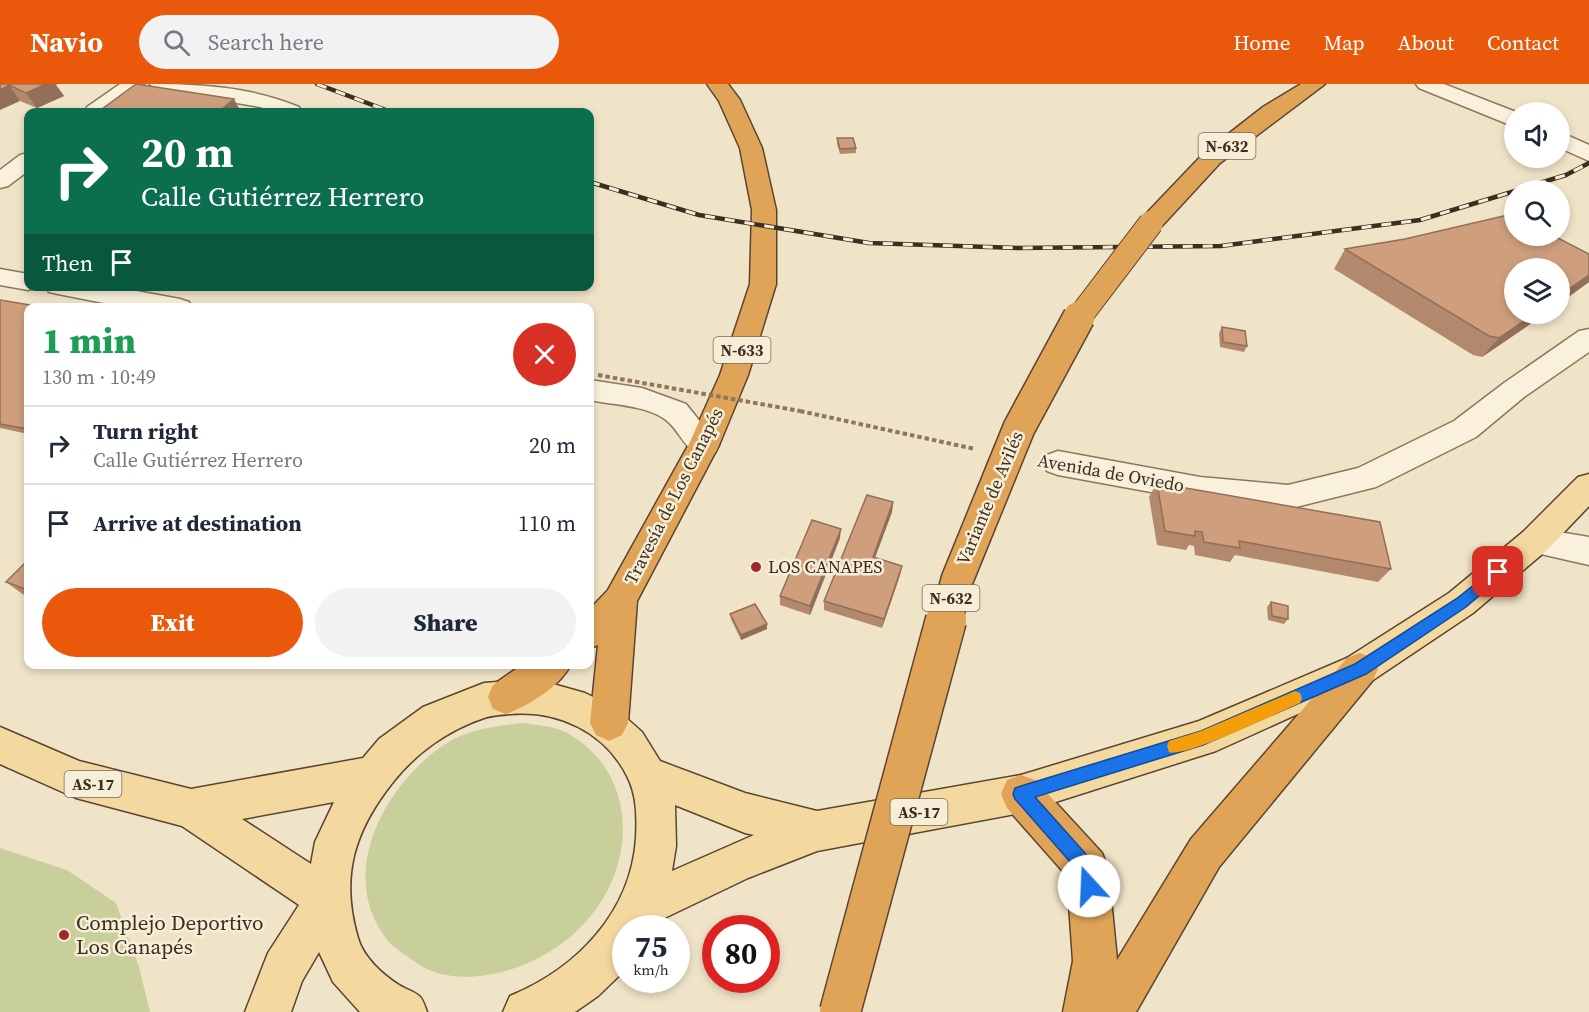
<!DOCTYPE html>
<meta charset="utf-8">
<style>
:root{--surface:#fff;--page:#f2f2f3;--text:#1f2937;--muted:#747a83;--line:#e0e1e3;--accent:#ea580c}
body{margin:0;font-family:"Source Serif 4",serif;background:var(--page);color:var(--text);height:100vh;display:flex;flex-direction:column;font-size:22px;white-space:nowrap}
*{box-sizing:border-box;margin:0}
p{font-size:20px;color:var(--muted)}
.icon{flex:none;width:33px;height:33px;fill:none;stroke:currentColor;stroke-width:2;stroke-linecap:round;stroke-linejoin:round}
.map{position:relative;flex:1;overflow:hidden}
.details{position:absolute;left:24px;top:219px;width:570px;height:366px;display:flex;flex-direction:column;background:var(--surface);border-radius:12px;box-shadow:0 3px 9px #0003}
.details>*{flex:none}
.hud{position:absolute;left:24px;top:24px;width:570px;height:183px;border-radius:12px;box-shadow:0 3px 9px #0003;background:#0b6e4f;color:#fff;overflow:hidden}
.tools{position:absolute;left:1504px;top:18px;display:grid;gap:12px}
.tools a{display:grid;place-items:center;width:66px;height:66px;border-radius:50%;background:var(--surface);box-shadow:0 3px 9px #0003;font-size:30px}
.speed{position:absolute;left:612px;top:831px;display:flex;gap:12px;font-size:30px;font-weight:700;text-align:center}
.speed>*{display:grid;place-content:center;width:78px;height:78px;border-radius:50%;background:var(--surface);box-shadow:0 3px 9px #0003;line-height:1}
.speed small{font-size:15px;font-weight:400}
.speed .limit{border:9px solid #d22;background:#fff;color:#111}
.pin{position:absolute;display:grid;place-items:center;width:51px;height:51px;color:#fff;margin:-26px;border-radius:12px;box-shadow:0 3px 9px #0006}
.me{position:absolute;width:66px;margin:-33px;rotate:340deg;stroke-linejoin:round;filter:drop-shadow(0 0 4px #0008)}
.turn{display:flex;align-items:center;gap:21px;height:126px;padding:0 18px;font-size:27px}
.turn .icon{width:78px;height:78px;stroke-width:2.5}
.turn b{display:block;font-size:42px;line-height:51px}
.then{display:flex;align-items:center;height:57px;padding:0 18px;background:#0003;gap:12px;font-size:22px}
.round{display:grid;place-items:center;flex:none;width:63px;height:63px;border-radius:32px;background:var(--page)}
.head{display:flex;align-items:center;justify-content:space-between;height:102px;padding:0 18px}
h1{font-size:36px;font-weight:800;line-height:45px;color:#1e9e55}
.button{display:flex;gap:12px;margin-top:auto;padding:12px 18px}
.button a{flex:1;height:69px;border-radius:36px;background:var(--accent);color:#fff;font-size:24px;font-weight:800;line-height:69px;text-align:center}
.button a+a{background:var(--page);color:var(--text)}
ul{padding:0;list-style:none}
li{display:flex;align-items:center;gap:18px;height:78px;padding:0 18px;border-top:2px solid var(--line)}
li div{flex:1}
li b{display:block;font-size:22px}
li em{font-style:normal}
header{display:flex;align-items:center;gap:36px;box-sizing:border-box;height:84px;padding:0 30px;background:var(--accent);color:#fff}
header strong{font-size:28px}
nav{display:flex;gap:33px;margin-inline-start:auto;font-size:21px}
.search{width:420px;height:54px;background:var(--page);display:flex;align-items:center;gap:15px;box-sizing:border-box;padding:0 21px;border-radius:33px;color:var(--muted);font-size:22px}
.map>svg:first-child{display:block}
.green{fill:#c9cf9b}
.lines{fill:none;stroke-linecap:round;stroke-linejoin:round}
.minor-casing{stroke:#8d765c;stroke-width:3}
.major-casing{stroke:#5b4430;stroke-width:3}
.highway-casing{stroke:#5b4430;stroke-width:3}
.path{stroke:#8d765c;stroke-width:4;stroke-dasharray:4.5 3;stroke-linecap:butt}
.minor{fill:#faf1dc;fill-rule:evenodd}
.major{fill:#f3d9a0;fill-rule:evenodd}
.highway{fill:#e0a458;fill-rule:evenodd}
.rail-casing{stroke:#3d2e20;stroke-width:4.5}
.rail{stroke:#f7eed8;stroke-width:3;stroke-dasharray:10;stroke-linecap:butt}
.highway-bridge-far2-casing{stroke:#5b4430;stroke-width:26;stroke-linecap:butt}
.highway-bridge-far1-casing{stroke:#5b4430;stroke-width:34;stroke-linecap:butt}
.highway-bridge-casing{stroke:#5b4430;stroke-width:43;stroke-linecap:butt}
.path-bridge{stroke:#8d765c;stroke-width:4;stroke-dasharray:4.5 3;stroke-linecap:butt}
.highway-bridge-far2{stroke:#e0a458;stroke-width:24}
.highway-bridge-far1{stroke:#e0a458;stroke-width:31}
.highway-bridge{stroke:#e0a458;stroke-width:40}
.wall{fill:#b2896c}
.shaded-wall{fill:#916f58}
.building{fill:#cf9f7d;stroke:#916f58;stroke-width:1.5}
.route{fill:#1a73e8;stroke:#114b97;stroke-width:1.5}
.slow{fill:#f59e0b}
.poi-dot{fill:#9e2a2b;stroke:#f7eed8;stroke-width:2}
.labels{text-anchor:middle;stroke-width:5;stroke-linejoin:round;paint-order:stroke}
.shield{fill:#f7eed8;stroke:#756857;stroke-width:1.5}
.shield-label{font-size:16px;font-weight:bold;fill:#3d2e20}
.street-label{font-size:18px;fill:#3d2e20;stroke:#f7eed8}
.poi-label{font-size:18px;fill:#3d2e20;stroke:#f7eed8;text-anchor:start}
.near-poi-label{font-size:21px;fill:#3d2e20;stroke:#f7eed8;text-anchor:start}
</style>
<header>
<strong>Navio</strong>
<div class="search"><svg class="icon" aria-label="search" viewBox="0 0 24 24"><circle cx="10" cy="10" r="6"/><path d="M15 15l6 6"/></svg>Search here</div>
<nav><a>Home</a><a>Map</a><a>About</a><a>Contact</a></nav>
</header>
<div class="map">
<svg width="1589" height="928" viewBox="0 0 1589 928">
<rect width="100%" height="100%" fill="#f0e4c8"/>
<path class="green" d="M523 639C535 641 552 642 563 647 632 681 639 766 596 825 570 861 530 884 487 891 464 895 433 893 414 877 406 871 395 865 389 858 334 792 385 700 445 660 469 645 496 642 523 639Z
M0 764 67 786 116 819 139 883 150 928H0Z"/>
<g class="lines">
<g class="minor-casing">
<path id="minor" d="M120 0H144L108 28H85L87 23Z
M150 0C201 0 251 3 299 23L302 28H274L260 23 160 6 153 4Z
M1416 0H1444L1516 28 1515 43 1419 4Z
M1560 48 1589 61V77L1560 64Z
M28 69V87L8 102 0 104V86L20 71Z
M0 185 28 190V202H38L28 206 0 201Z
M45 202H109L180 215 189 218 193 224H129L58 210 49 208Z
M1589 245V268L1524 313 1476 353 1376 403 1288 425 1200 417 1058 391 1047 387 1043 379 1047 371 1058 367 1200 393 1288 401 1358 384 1454 337 1504 299 1579 247Z
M590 296 642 304 686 320 719 361 715 369C687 378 684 350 666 336 646 321 613 321 590 316Z
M1535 444 1589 453V481L1523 466 1519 457 1523 448Z"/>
</g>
<g class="major-casing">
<path id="major" d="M1589 390V422L1547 466 1473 529 1373 596 1216 667 1021 729 817 767 748 794 652 840 650 844H626V885L598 912 575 928H503L510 912C576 885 631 829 636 754 637 733 637 711 627 692 605 648 558 626 511 630 502 631 492 631 484 634 448 646 416 669 393 698 354 747 340 793 358 854 363 873 383 891 399 901 405 905 414 907 419 912 423 915 425 923 427 928H360L333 898 319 868 302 897 291 928H245L268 869 299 821 182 742 76 714 0 680V643L79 677 191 705 363 674 379 655 423 623 484 599 535 595 585 609 615 624 642 648 660 677 745 709 817 727 1021 691 1199 637 1347 574 1449 509 1523 448 1578 393ZM334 718 315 758 311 780 242 735ZM675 721 745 749 754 751 672 787 676 762Z"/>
</g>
<g class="highway-casing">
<path id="highway" d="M707 0H728L740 16 762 64 776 126V200L748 291 719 361 637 517 628 639 622 651 609 657 596 651 590 639 598 561 590 564V525L608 506 689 360 720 291 750 200 752 126 740 64 719 17Z
M1301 0H1325L1220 79 1160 144 1151 146 1142 144 1139 139 1142 134 1204 69 1263 23Z
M1360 569 1373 574 1378 585 1373 596 1219 783 1136 928H1063L1073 877 1067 792 1007 724 1001 710 1007 696 1021 691 1035 696 1102 769 1108 784 1117 876 1191 755 1347 574Z
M523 580H571C561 602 528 622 506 630L493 625 488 613 493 601Z"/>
</g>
<path class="path" d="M800 327 975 365"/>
<use href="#minor" class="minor"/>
<use href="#major" class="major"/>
<use href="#highway" class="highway"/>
<g class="rail-casing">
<path id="rail" d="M317 0 391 28
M590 98 699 131 869 159 1018 164 1221 162 1420 136 1515 107
M1517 106 1566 91 1589 79"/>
</g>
<use href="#rail" class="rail"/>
<g class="highway-bridge-far2-casing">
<path id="highway-bridge-far2" d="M1078 235 1151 139"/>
</g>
<g class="highway-bridge-far1-casing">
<path id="highway-bridge-far1" d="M946 537 957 496 1019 344 1079 233"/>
</g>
<g class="highway-bridge-casing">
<path id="highway-bridge" d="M840 928 946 536"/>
</g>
<path class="path-bridge" d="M598 291 800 327"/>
<use href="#highway-bridge-far2" class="highway-bridge-far2"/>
<use href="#highway-bridge-far1" class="highway-bridge-far1"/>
<use href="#highway-bridge" class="highway-bridge"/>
</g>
<path class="wall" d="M0 0H57L56 1 64 12 37 24 20 17Z
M837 54 856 64V69L840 70 837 60Z
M1405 155 1589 170V198L1560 219 1515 230H1545L1482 273 1473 271 1334 185 1345 165Z
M0 216 28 224V350L0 344Z
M1222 243 1247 262 1244 268 1220 263 1219 249Z
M1157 399 1391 485 1378 498 1235 471 1230 478 1195 471 1194 462 1189 461 1186 466 1157 461 1149 413Z
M893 418 892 428 875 473 902 482 900 491 882 544 824 526V517Z
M840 454 810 531 780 521V512Z
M6 498 28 506V514Z
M1271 518 1288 535 1284 540 1268 536 1267 523Z
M730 530 767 540V545L741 556 731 535Z"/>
<path class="shaded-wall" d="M44 0H57L56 1 64 12 37 24 26 9Z
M9 1 20 17 0 26V6Z
M234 15 241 28H218Z
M1589 191V198L1560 219V211Z
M1534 230H1545L1482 273 1499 254Z
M590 408 593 419 590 424Z
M893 418 892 428 872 482 873 473Z
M841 445 840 454 810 531V522Z
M902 482 900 491 882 544 884 535Z
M767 540V545L741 556V551Z"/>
<path class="building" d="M0 0H46L26 9 9 1 0 6Z
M136 0 234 15 218 28H98Z
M837 54H853L856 64 840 65Z
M1512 130 1515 131V152H1554L1589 170V191L1560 211V184H1515V230H1534L1499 254 1489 252 1345 165 1405 155Z
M0 216 48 224H28V345L0 340Z
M1222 243 1245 247 1247 262 1223 258Z
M1157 399 1380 438 1391 485 1239 457 1240 464 1204 458 1202 448 1195 447V452L1165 447Z
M867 411 893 418 873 473 902 482 884 535 824 517Z
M812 436 841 445 810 522 780 512Z
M28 476V506L6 498Z
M1271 518 1288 522V535L1272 532Z
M755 520 767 540 741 551 730 530Z"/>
<path class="route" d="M1498 482 1503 484V492L1466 523 1366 590 1203 661 1035 713 1093 778 1097 802 1095 808 1089 810 1083 808 1079 788 1015 715 1013 710 1015 704 1021 702 1201 647 1355 580 1456 515Z"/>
<path class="slow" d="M1295 607 1300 609 1302 614 1300 619C1279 628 1186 674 1169 668L1167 662 1169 657 1201 647Z"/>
<g class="poi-dot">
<circle cx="756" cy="483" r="6"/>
<circle cx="64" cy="851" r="6"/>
</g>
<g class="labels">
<g class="shield">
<rect x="1198.5" y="49" width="57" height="26" rx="4.5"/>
<rect x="713.5" y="253" width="57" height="26" rx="4.5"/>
<rect x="922.5" y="501" width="57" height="26" rx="4.5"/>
<rect x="64.5" y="687" width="57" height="26" rx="4.5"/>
<rect x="890.5" y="715" width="57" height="26" rx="4.5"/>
</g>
<g class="shield-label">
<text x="1227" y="68">N-632</text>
<text x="742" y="272">N-633</text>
<text x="951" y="520">N-632</text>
<text x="93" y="706">AS-17</text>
<text x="919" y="734">AS-17</text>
</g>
<g class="street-label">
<text transform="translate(1111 389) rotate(10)" y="6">Avenida de Oviedo</text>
<text transform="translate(674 412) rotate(-63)" y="6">Travesía de Los Canapés</text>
<text transform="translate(990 414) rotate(-67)" y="6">Variante de Avilés</text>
</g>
<g class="poi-label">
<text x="768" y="489">LOS CANAPES</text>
</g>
<g class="near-poi-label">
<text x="76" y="846">Complejo Deportivo<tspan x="76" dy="24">Los Canapés</tspan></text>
</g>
</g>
</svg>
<div class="tools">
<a><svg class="icon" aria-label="sound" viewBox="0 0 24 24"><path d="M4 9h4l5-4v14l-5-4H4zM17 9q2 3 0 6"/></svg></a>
<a><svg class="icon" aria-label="search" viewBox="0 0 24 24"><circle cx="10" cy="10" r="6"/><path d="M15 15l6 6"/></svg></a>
<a><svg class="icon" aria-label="layers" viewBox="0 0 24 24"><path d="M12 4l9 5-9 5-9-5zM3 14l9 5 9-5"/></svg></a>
</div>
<div class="speed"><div>75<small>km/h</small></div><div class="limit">80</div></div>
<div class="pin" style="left:1498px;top:488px;background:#d93025"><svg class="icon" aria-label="arrive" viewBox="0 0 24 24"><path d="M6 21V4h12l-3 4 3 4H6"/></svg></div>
<svg class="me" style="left:1089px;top:802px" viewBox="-20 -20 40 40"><circle r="19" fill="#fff"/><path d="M0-13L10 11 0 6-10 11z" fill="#1a73e8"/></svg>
<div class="hud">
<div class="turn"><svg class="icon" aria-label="right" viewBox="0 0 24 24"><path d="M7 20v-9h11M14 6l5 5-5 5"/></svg><div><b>20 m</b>Calle Gutiérrez Herrero</div></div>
<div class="then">Then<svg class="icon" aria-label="arrive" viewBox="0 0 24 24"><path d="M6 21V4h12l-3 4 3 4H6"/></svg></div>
</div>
<section class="details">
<div class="head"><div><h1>1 min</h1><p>130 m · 10:49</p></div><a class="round" style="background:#d93025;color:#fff"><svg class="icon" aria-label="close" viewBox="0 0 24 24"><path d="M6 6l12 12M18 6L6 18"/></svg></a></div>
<ul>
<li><svg class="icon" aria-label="right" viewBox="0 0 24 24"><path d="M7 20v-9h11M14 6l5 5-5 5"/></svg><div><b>Turn right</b><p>Calle Gutiérrez Herrero</p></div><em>20 m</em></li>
<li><svg class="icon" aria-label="arrive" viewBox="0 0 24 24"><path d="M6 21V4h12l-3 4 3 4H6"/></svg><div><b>Arrive at destination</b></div><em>110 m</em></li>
</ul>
<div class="button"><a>Exit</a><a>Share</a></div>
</section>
</div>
